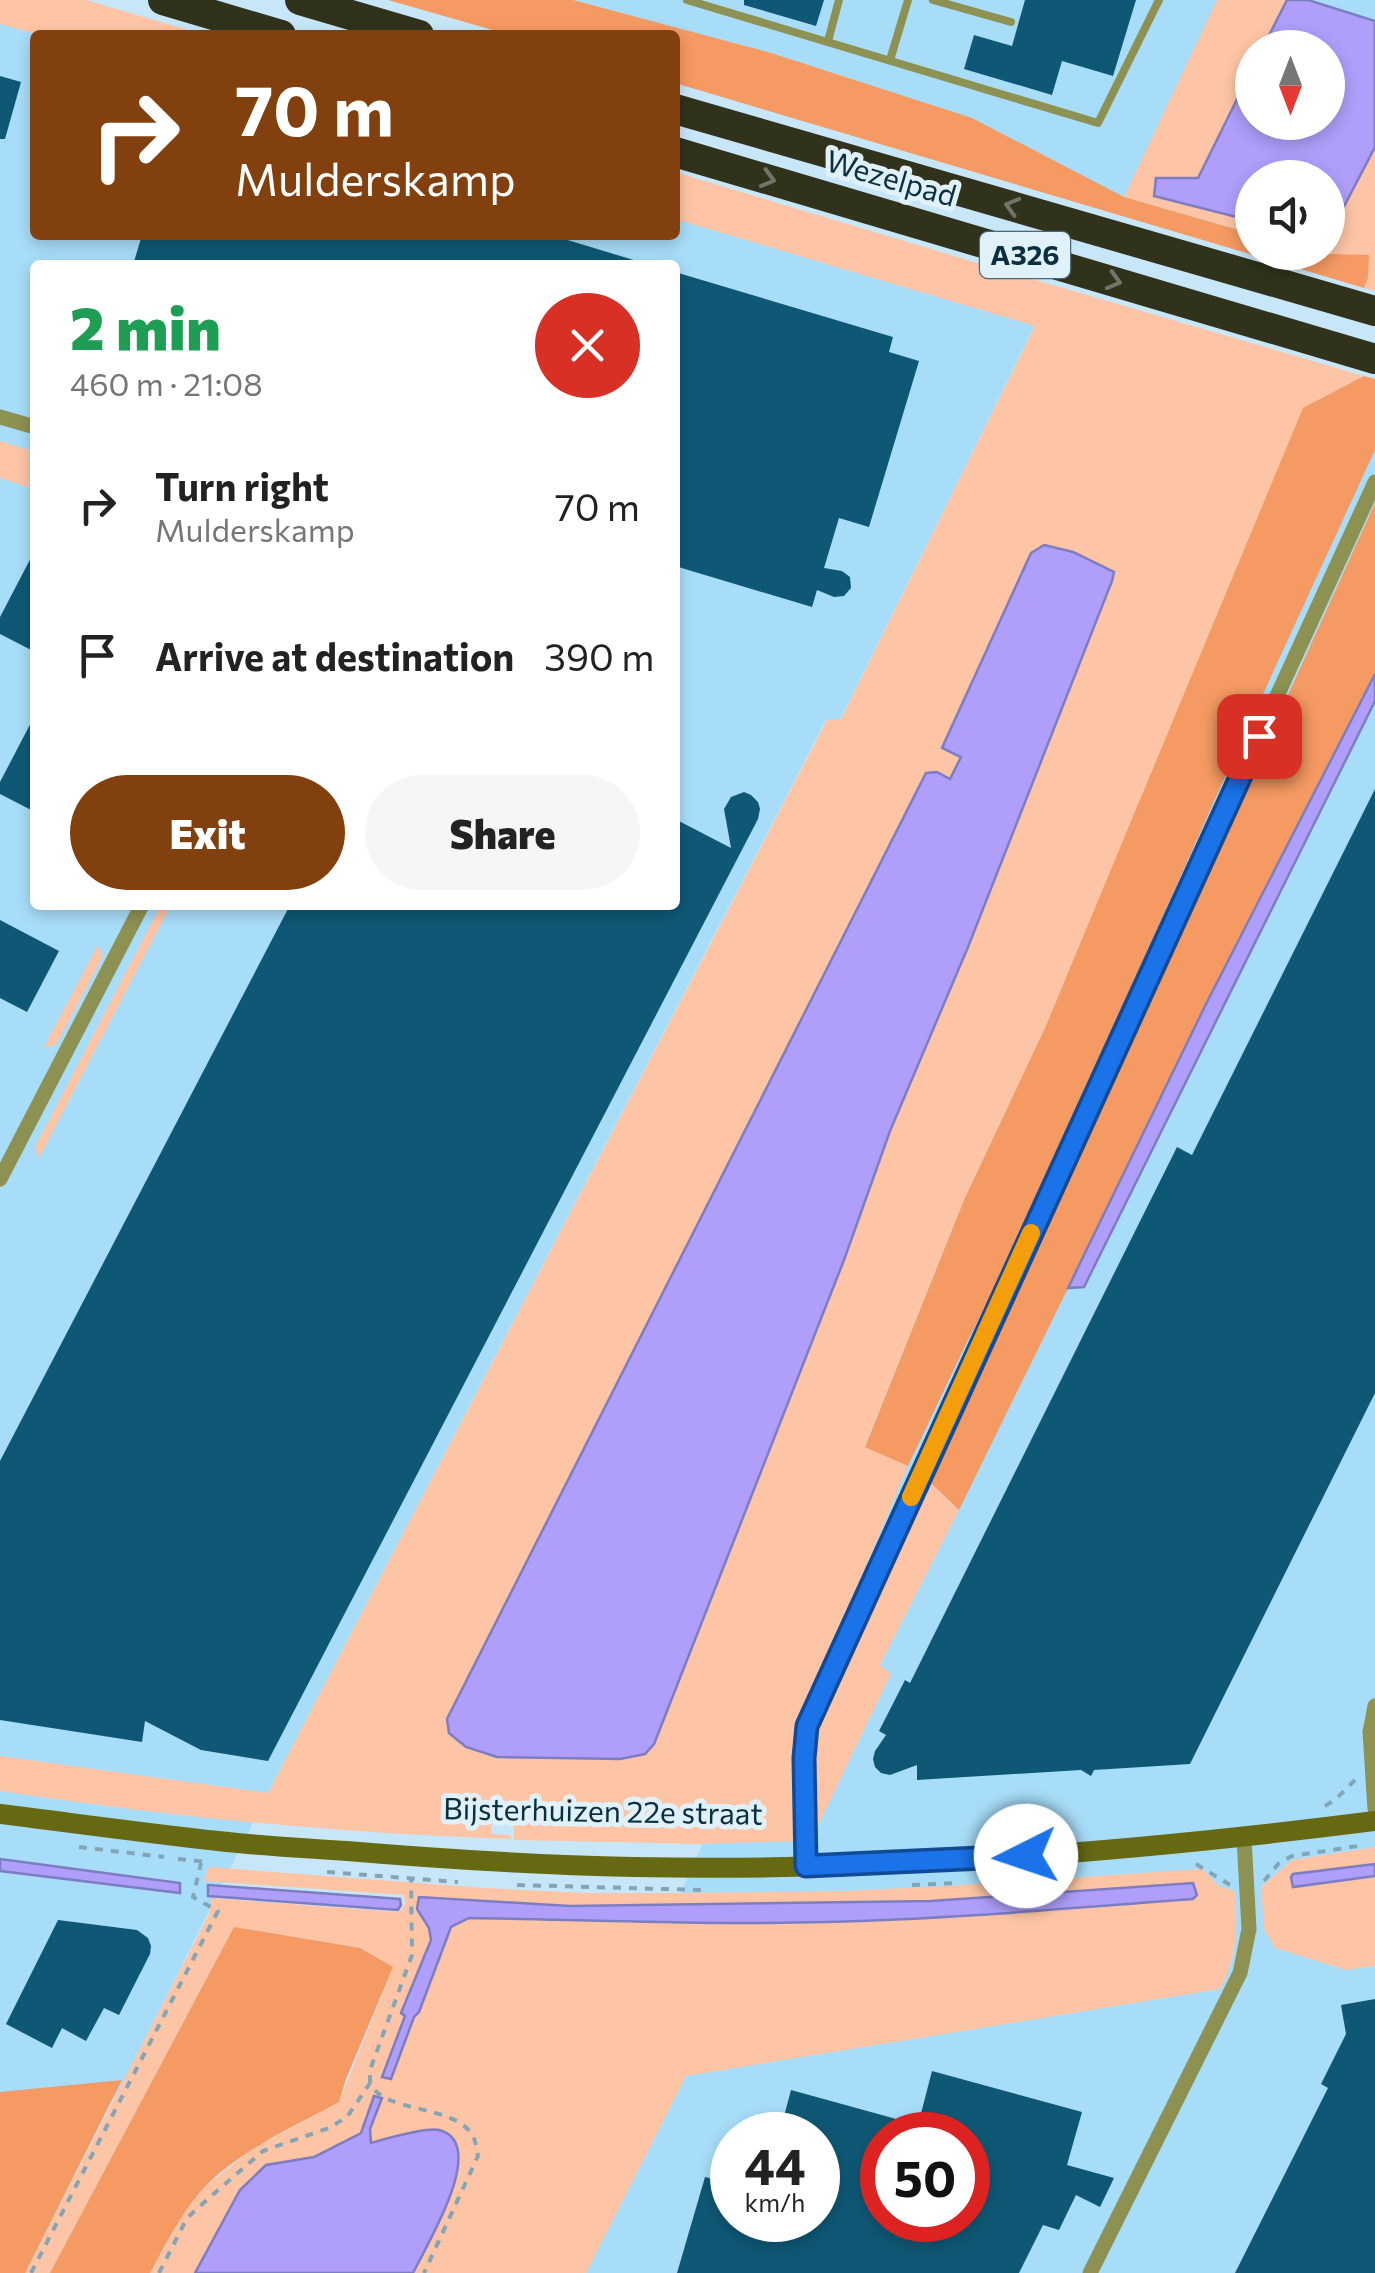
<!DOCTYPE html>
<meta charset="utf-8">
<style>
:root{--surface:#fff;--page:#f6f6f6;--text:#222;--muted:#767676;--accent:#83400f}
body{margin:0;font-family:Commissioner,sans-serif;background:var(--page);color:var(--text);height:100vh;display:flex;flex-direction:column;font-size:38px;white-space:nowrap}
*{box-sizing:border-box;margin:0}
p{font-size:32px;color:var(--muted)}
.icon{flex:none;width:55px;height:55px;fill:none;stroke:currentColor;stroke-width:2;stroke-linecap:round;stroke-linejoin:round}
.map{position:relative;flex:1;overflow:hidden}
.side{position:absolute;left:30px;top:260px;width:650px;height:650px;display:flex;flex-direction:column;background:var(--surface);border-radius:10px;box-shadow:0 5px 15px #0003}
.side>*{flex:none}
.banner{position:absolute;left:30px;top:30px;width:650px;height:210px;border-radius:10px;box-shadow:0 5px 15px #0003;background:#83400f;color:#fff;overflow:hidden}
.needle{width:65px;rotate:180deg}
.buttons{position:absolute;left:1235px;top:30px;display:grid;gap:20px}
.buttons a{display:grid;place-items:center;width:110px;height:110px;border-radius:50%;background:var(--surface);box-shadow:0 5px 15px #0003;font-size:50px}
.speed{position:absolute;left:710px;top:2112px;display:flex;gap:20px;font-size:50px;font-weight:700;text-align:center}
.speed>*{display:grid;place-content:center;width:130px;height:130px;border-radius:50%;background:var(--surface);box-shadow:0 5px 15px #0003;line-height:1}
.speed small{font-size:25px;font-weight:400}
.speed .limit{border:15px solid #d22;background:#fff;color:#111}
.pin{position:absolute;display:grid;place-items:center;width:85px;height:85px;color:#fff;margin:-42px;border-radius:20px;box-shadow:0 5px 15px #0006}
.me{position:absolute;width:110px;margin:-55px;rotate:266deg;stroke-linejoin:round;filter:drop-shadow(0 0 8px #0008)}
.turn{display:flex;align-items:center;gap:35px;height:210px;padding:0 40px;font-size:45px}
.turn .icon{width:130px;height:130px;stroke-width:2.5}
.turn b{display:block;font-size:70px;line-height:85px}
.round{display:grid;place-items:center;flex:none;width:105px;height:105px;border-radius:52px;background:var(--page)}
.overview{display:flex;align-items:center;justify-content:space-between;height:170px;padding:0 40px}
h1{font-size:60px;font-weight:800;line-height:75px;color:#1e9e55}
.cta{display:flex;gap:20px;margin-top:auto;padding:20px 40px}
.cta a{flex:1;height:115px;border-radius:60px;background:var(--accent);color:#fff;font-size:40px;font-weight:800;line-height:115px;text-align:center}
.cta a+a{background:var(--page);color:var(--text)}
ul{padding:0;list-style:none}
li{display:flex;align-items:center;gap:30px;height:150px;padding:0 40px}
li div{flex:1}
li b{display:block;font-size:38px}
li em{font-style:normal}
.map>svg:first-child{display:block}
.built{fill:#a8ddf9;fill-rule:evenodd}
.green{fill:#fdc5a5;fill-rule:evenodd}
.forest{fill:#f59a62}
.water{fill:#af9efa;stroke:#7d7dc2;stroke-width:2.5}
.building{fill:#0f5875;fill-rule:evenodd}
.lines{fill:none;stroke-linecap:round;stroke-linejoin:round}
.path{stroke:#83a5b6;stroke-width:4;stroke-dasharray:8 8;stroke-linecap:butt}
.service{stroke:#8d9152;stroke-width:8}
.minor{stroke:#8d9152;stroke-width:15}
.secondary{stroke:#666911;stroke-width:20}
.motorway{stroke:#31321b;stroke-width:30}
.oneway{stroke:#6f7569}
.route-casing{stroke:#114b97;stroke-width:25}
.route{stroke:#1a73e8;stroke-width:18}
.slow{stroke:#f59e0b;stroke-width:18}
.labels{text-anchor:middle;stroke-width:10;stroke-linejoin:round;paint-order:stroke}
.shield{fill:#e1f1fa;stroke:#4a6978;stroke-width:2.5}
.shield-label{font-size:28px;font-weight:bold;fill:#092f40}
.street-label{font-size:30px;fill:#092f40;stroke:#e1f1fa}
</style>
<div class="map">
<svg width="1375" height="2273" viewBox="0 0 1375 2273">
<rect width="100%" height="100%" fill="#c7e7f8"/>
<path class="built" d="M0 0 111 35H35V235H675V212L1035 325 840 720H826L268 1793 117 2095 0 2113ZM35 265H675V905H35Z
M497 0H1375V275L1303 253 1328 252V178H1252V237L675 56V35ZM1252 48H1328V122H1252Z
M1339 426 1375 438V2273H82L659 1941ZM732 2135H818V2220H732ZM882 2135H968V2220H882Z"/>
<path class="green" d="M0 0H86L205 35H39L0 24Z
M1217 0H1287L1263 47 1252 48V69L1198 179 1157 178 1154 196 1252 221V234L1124 197Z
M1375 147V291L1364 288 1368 278 1318 253 1328 252V237Z
M675 172 971 261 1364 376 1303 409 1045 1028 964 1200 865 1446 908 1466 805 1712 799 1841 697 1844 514 1840V1820L492 1819 491 1834 511 1835 510 1839C339 1833 169 1817 0 1791V1756L268 1793 827 720 841 719 1035 326 675 219ZM1044 545 1073 552 1113 571 1112 581 968 947 890 1131 844 1260 654 1744 447 1719 937 772 950 780 961 756 942 748 1031 553Z
M0 441 35 452 34 489 0 478Z
M161 905H171L39 1158 35 1147Z
M98 945 103 956 56 1045 44 1047Z
M926 1478 959 1510 880 1665 891 1674 812 1838 810 1744 816 1719Z
M1375 1847V1966L1346 1970 1275 1948 1264 1929 1261 1887 1292 1860Z
M209 1867 485 1888 586 1893H687L843 1891 947 1886 1202 1869 1220 1887 1234 1890C1239 1924 1237 1958 1220 1989L686 2076 586 2273H413L452 2193 428 2130 371 2144 370 2129 382 2099 361 2133 314 2157 266 2165 240 2190 195 2273H150L182 2215 203 2188 252 2149 339 2102 393 1967 234 1927 50 2273H25L210 1912 211 1898 399 1912 405 1904 404 1895 204 1881ZM1192 1883 1197 1895 1192 1899C1071 1909 949 1919 827 1922 708 1925 589 1920 469 1918L451 1927 419 2012 414 2017 382 2076 405 2015 402 2012 431 1940 429 1928 417 1909 419 1897 570 1906 931 1901Z"/>
<path class="forest" d="M388 0H573L768 52 972 118 1124 197 1252 234V252L1369 255 1368 278 1364 288 675 83V35H510Z
M1364 376 1375 379V450L1224 779 1042 1187 1025 1229 966 1344 908 1466 865 1447 964 1200 1045 1028 1303 408Z
M1375 503V674L1236 946 959 1510 926 1478 1041 1240Z
M234 1927 360 1948 393 1967 346 2079 339 2102C293 2127 234 2153 200 2192 179 2217 165 2245 150 2273H50Z
M122 2080 25 2273H0V2092Z"/>
<path class="water" d="M1287 0H1308L1375 21V147L1328 237V178H1252V221L1154 196 1156 178H1198L1252 69V122H1328V48L1263 47Z
M1044 545 1073 552 1114 572 1112 581 968 947 890 1131 844 1260 654 1744 645 1754 620 1759 497 1757 466 1747 449 1733 447 1719 926 773 937 772 950 779 961 757 942 748 1031 553Z
M1375 674V701L1084 1287 1068 1288 1206 1004Z
M0 1859 180 1883V1893L0 1871Z
M1375 1864V1876L1293 1887 1291 1877 1293 1874Z
M1193 1883 1197 1895 1193 1899C1071 1908 949 1919 827 1922 708 1925 589 1920 469 1918L451 1927 419 2012 414 2017 391 2079 382 2077 405 2016 401 2013 431 1940 429 1928 417 1909 419 1897 570 1906 931 1901Z
M208 1885 400 1899 401 1905 398 1910 208 1896Z
M374 2096 382 2098 370 2129 371 2143C385 2139 425 2127 439 2130 490 2143 426 2246 413 2273H195L240 2190 266 2165 314 2157 361 2133Z"/>
<path class="building" d="M744 0H824L816 26 744 5Z
M1025 0H1136L1113 76 1062 61 1052 95 964 69 974 35 1012 46Z
M0 76 21 82 5 139H0Z
M142 235H551L637 261V265H133Z
M675 272 893 337 889 352 919 361 869 527 839 518 824 568 842 571 850 577 851 588 844 596 834 597 817 590 812 607 675 566Z
M35 550V652L0 634V617Z
M35 715V812L0 794V782Z
M1375 789V1393L1190 1764 1094 1770 1091 1776 1081 1770 917 1780V1765L890 1775 881 1773 875 1767 873 1759 875 1751 886 1735 879 1731 905 1680 910 1683 1177 1147 1192 1155Z
M744 792 751 795 758 802 760 809 758 819 268 1761 201 1750 145 1721 142 1742 0 1720V1461L290 905H675V819L731 848 724 809 731 797Z
M0 920 59 951 27 1012 0 998Z
M58 1920 137 1930 148 1938 151 1946 150 1954 119 2015 104 2008 86 2041 62 2028 52 2048 6 2024Z
M1375 1999V2273H1235L1328 2088 1321 2084 1346 2034 1341 2005Z
M932 2071 1082 2112 1067 2165 1114 2178 1100 2207 1076 2195 1059 2230 1043 2225 1019 2273H677L705 2177 732 2184V2220H818V2135H779L791 2090 918 2125ZM882 2135H968V2220H882Z"/>
<g class="lines">
<path class="path" d="M1325 1806 1336 1799 1355 1780
M79 1847 164 1857
M178 1859 208 1862
M1196 1864 1230 1885
M327 1872 458 1882
M1264 1881 1279 1863 1292 1856 1358 1846
M517 1885 702 1890
M912 1885 957 1883
M370 2083V2070L412 1955 411 1880
M31 2273 218 1911 193 1897 201 1863
M159 2273 187 2218 210 2197 263 2151 329 2128 347 2117 370 2083C383 2113 450 2104 471 2133 476 2139 476 2148 478 2156L424 2273"/>
<path class="service" d="M687 0 1098 123 1159 0
M933 0 1011 22
M828 41 839 0
M890 60 908 0"/>
<path class="minor" d="M0 417 35 427
M0 1179 142 905
M1375 1706 1370 1732 1375 1809
M806 1866 804 1744 811 1713 1375 482
M1090 2273 1240 1973 1249 1929 1244 1838"/>
<path class="secondary" d="M0 1814C73 1823 145 1833 218 1841 261 1846 304 1848 347 1851 442 1859 538 1865 634 1867 882 1872 1130 1852 1375 1821"/>
<path class="motorway" d="M163 0 281 35
M300 0 419 35
M675 109 1375 311
M675 152 1375 359"/>
</g>
<defs><path id="oneway-chevron" d="M-2-3.5L2.5 0L-2 3.5" fill="none" stroke-width="1.6" stroke-linecap="round" stroke-linejoin="round" transform="scale(2.5)"/></defs>
<g class="oneway">
<use href="#oneway-chevron" transform="translate(768 179) rotate(16)"/>
<use href="#oneway-chevron" transform="translate(1012 206) rotate(-164)"/>
<use href="#oneway-chevron" transform="translate(1114 281) rotate(16)"/>
</g>
<g class="lines">
<g class="route-casing">
<path id="route" d="M1026 1856 806 1866 804 1758 807 1726 1259 736"/>
</g>
<use href="#route" class="route"/>
<path class="slow" d="M911 1497 1031 1233"/>
</g>
<g class="labels">
<rect class="shield" x="980" y="232" width="90" height="46" rx="8"/>
<g class="shield-label">
<text x="1025" y="265">A326</text>
</g>
<g class="street-label">
<text transform="translate(891 179) rotate(16)" y="10">Wezelpad</text>
<text transform="translate(603 1812) rotate(1)" y="10">Bijsterhuizen 22e straat</text>
</g>
</g>
</svg>
<div class="buttons">
<a><svg class="needle" viewBox="-14 -14 28 28"><path d="M0-13l5 13h-10z" fill="#e53935"/><path d="M0 13l5-13h-10z" fill="#767676"/></svg></a>
<a><svg class="icon" aria-label="sound" viewBox="0 0 24 24"><path d="M4 9h4l5-4v14l-5-4H4zM17 9q2 3 0 6"/></svg></a>
</div>
<div class="speed"><div>44<small>km/h</small></div><div class="limit">50</div></div>
<div class="pin" style="left:1259px;top:736px;background:#d93025"><svg class="icon" aria-label="arrive" viewBox="0 0 24 24"><path d="M6 21V4h12l-3 4 3 4H6"/></svg></div>
<svg class="me" style="left:1026px;top:1856px" viewBox="-20 -20 40 40"><circle r="19" fill="#fff"/><path d="M0-13L10 11 0 6-10 11z" fill="#1a73e8"/></svg>
<div class="banner">
<div class="turn"><svg class="icon" aria-label="right" viewBox="0 0 24 24"><path d="M7 20v-9h11M14 6l5 5-5 5"/></svg><div><b>70 m</b>Mulderskamp</div></div>
</div>
<section class="side">
<div class="overview"><div><h1>2 min</h1><p>460 m · 21:08</p></div><a class="round" style="background:#d93025;color:#fff"><svg class="icon" aria-label="close" viewBox="0 0 24 24"><path d="M6 6l12 12M18 6L6 18"/></svg></a></div>
<ul>
<li><svg class="icon" aria-label="right" viewBox="0 0 24 24"><path d="M7 20v-9h11M14 6l5 5-5 5"/></svg><div><b>Turn right</b><p>Mulderskamp</p></div><em>70 m</em></li>
<li><svg class="icon" aria-label="arrive" viewBox="0 0 24 24"><path d="M6 21V4h12l-3 4 3 4H6"/></svg><div><b>Arrive at destination</b></div><em>390 m</em></li>
</ul>
<div class="cta"><a>Exit</a><a>Share</a></div>
</section>
</div>
